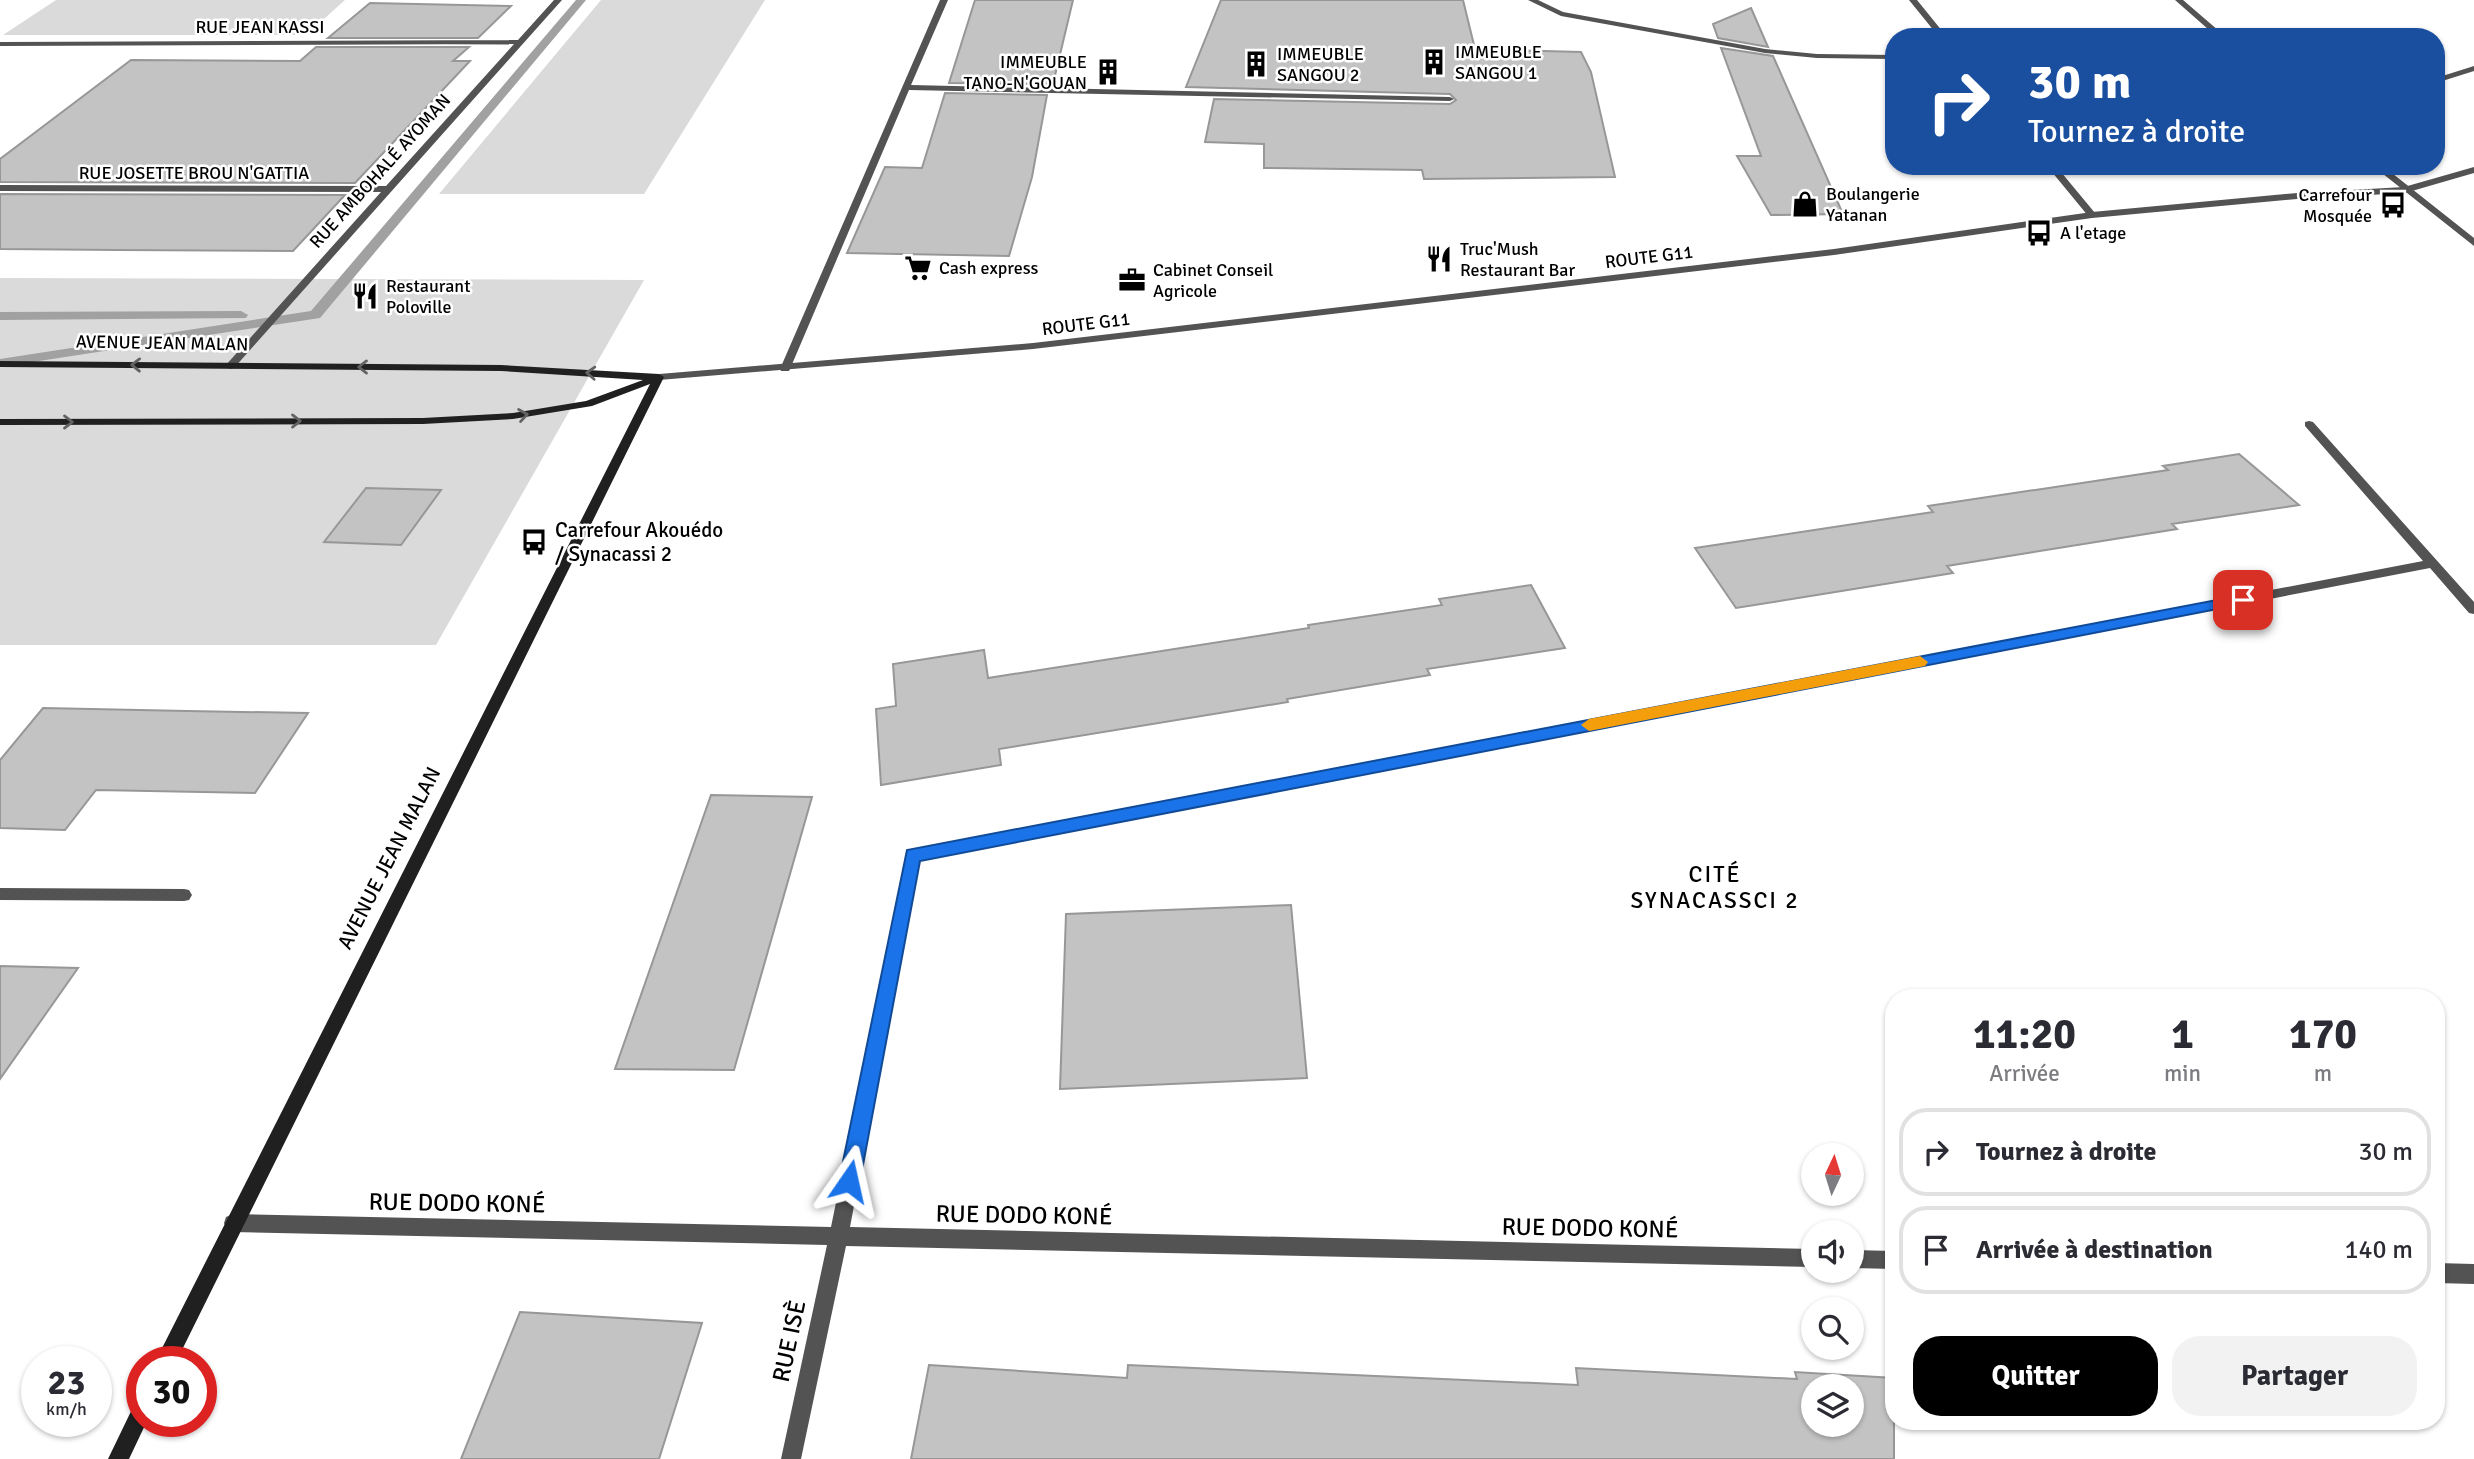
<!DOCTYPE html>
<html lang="fr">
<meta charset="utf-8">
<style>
:root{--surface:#fff;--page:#f2f2f3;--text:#2b2b33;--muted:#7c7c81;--line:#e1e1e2;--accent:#000}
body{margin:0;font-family:Signika,sans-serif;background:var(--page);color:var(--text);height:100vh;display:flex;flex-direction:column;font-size:26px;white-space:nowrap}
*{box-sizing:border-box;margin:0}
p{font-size:23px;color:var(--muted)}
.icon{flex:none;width:38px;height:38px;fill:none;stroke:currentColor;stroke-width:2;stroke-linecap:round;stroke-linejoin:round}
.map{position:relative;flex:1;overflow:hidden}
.side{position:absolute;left:1885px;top:989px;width:560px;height:441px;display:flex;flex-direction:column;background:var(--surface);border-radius:28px;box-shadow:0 2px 5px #0004}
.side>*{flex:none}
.guide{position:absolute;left:1885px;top:28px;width:560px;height:147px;border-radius:28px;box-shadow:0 2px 5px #0004;background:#1a4fa0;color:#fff;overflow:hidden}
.needle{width:46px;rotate:4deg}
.buttons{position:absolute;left:1801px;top:1143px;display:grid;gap:14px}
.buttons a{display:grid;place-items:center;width:63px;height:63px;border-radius:50%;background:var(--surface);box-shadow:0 2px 5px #0004;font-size:35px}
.speed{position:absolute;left:21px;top:1346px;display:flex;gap:14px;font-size:35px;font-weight:700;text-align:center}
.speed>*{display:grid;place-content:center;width:91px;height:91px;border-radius:50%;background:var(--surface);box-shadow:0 2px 5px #0004;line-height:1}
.speed small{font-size:18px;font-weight:400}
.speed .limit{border:10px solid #d22;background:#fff;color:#111}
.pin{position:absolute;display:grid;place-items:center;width:60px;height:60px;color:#fff;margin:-30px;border-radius:14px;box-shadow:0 4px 10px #0006}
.me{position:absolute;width:77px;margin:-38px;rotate:11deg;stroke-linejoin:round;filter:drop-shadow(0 0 5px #0008)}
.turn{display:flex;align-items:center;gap:24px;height:147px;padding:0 28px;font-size:32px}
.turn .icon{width:91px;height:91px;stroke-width:2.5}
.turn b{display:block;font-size:49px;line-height:60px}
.eta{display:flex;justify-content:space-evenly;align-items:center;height:119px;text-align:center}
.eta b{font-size:42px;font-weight:800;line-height:49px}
.action{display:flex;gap:14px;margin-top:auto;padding:14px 28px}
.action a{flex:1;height:80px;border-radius:28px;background:var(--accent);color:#fff;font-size:28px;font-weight:800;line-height:80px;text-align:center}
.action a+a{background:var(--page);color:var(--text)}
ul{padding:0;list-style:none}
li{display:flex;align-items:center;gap:21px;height:88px;margin:0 14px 10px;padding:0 14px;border:4px solid var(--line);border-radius:28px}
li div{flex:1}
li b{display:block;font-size:26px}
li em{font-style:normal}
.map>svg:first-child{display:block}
.green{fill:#dadada}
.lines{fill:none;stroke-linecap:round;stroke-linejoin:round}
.stream{fill:#a1a1a1;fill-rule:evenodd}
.building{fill:#c3c3c3;stroke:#979797;stroke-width:2;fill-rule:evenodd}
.minor{fill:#535353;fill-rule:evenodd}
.tertiary{fill:#535353;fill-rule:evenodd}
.secondary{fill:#202020;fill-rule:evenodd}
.oneway{stroke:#636363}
.route{fill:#1a73e8;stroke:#114b97;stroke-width:2}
.slow{fill:#f59e0b}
.labels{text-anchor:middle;stroke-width:5;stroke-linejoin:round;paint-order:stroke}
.far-street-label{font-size:18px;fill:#000;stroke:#fff}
.far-poi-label{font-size:18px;fill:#000;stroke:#fff;text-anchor:start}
.poi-label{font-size:21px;fill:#000;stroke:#fff;text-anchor:start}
.street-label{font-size:21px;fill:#000;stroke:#fff}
.neighbourhood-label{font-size:23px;letter-spacing:2px;fill:#000;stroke:#fff}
.near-street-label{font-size:24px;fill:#000;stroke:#fff}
</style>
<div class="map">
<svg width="2474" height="1459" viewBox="0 0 2474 1459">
<rect width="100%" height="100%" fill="#fff"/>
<path class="green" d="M56 0H345L306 35H3Z
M601 0H765L644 194H439Z
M0 278 644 280 436 645H0Z"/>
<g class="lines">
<path class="stream" d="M576 0H586L320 318 0 367V359L311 311Z
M241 311 248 315 246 318 0 320V312Z"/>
</g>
<path class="building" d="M975 0H1073L1053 84 949 83Z
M1221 0H1463L1475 49 1581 52 1591 72 1615 177 1424 179 1422 170 1264 168V144L1205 142 1214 99 1450 104 1456 100 1450 94 1186 87Z
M370 3 511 6 478 38H328Z
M1751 8 1768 47 1718 38 1713 24Z
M316 47H469L453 61H470L355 183 0 182V159L131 60 300 61Z
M1721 48 1773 56 1843 214 1771 215 1737 156H1761Z
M945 93 1047 95 1032 177 1009 256 847 253 885 167 922 168Z
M0 194 345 195 293 251 117 250 0 249Z
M2239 454 2299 505 2172 524 2177 529 1947 566 1953 573 1736 608 1695 548 1933 512 1928 506 2168 470 2163 466Z
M366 488 441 490 401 545 324 542Z
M1531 585 1565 648 1427 669 1430 675 1287 699 1288 702 999 749 1001 765 881 785 876 709 896 706 893 664 984 650 988 678 1309 628 1308 625 1442 605 1439 599Z
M43 708 187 711 308 713 255 793 96 790 65 830 0 828V760Z
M711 795 812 797 734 1070 615 1069Z
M1291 905 1307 1078 1060 1089 1066 914Z
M0 966 78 968 0 1079Z
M520 1312 702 1323 659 1459H461Z
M929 1365 1127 1378 1128 1365 1578 1385 1576 1368 1797 1379 1795 1372 1894 1378V1459H911ZM1813 1386H1852V1424H1813Z"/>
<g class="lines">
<path class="minor" d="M554 0H562L234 368 230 369 225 366 381 192 0 191V185L386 186 514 44 0 46V42L518 40Z
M940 0H948L911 85 1450 97 1454 99 1450 101 909 90 790 369 789 371H781L780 369Z
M1528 0H1538L1563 12 1765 49 1817 54 1894 55V59L1817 58 1765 53 1561 16Z
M1909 0H1917L1947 37H1939Z
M2175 0H2183L2226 37H2217Z
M2474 66V71L2436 83V78Z
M2047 166H2056L2095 213V217H2089Z
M2373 166H2383L2474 238V246Z
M2309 421 2313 422 2474 602V614L2469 613 2430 568 920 860 850 1227 1813 1249V1267L846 1246 801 1459H781L827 1245 233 1232 226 1229 224 1223 226 1217 233 1214 831 1227 908 851 2423 561 2305 426V422Z
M0 888 184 889 189 890 192 895 189 900 184 901 0 900Z
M1852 1250 1894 1251V1269L1852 1268Z
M2436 1263 2474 1264V1284L2436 1283Z"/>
<path class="tertiary" d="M2474 167V173L2405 193 2297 199 2092 218 1834 255 1033 349 659 380 654 377 659 374 1033 343 1834 249 2092 212 2297 193 2404 187Z"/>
<path class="secondary" d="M0 361 501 365 659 374 664 377 176 1362H155L650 384 592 406 513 419 423 424 0 425V419L423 418 513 413 586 401 643 380 501 371 0 367Z
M142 1400V1421H147L129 1459H108L135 1403Z"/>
</g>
<defs><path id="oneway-chevron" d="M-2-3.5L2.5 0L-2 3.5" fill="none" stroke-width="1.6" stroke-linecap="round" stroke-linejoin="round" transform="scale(1.75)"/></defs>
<g class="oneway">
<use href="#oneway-chevron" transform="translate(136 365) rotate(-179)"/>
<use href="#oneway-chevron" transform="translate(363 367) rotate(-180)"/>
<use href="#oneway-chevron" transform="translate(591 373) rotate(-177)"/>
<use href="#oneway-chevron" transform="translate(523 415) rotate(-9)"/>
<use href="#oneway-chevron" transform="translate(296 421)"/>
<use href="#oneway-chevron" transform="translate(68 422)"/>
</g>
<path class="route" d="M2243 595 2248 596 2251 600 2248 603 920 861 860 1181 857 1188 849 1191 842 1188 839 1181 907 850Z"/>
<path class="slow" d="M1920 656 1928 662 1925 666 1589 731 1581 725 1589 719Z"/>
<defs>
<g id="building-bare" transform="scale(2.1)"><path d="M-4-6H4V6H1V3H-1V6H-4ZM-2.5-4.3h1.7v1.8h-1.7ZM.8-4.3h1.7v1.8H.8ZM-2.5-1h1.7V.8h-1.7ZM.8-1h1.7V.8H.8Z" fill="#000" stroke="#fff" stroke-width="2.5" paint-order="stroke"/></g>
<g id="shop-bare" transform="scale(2.1)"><path d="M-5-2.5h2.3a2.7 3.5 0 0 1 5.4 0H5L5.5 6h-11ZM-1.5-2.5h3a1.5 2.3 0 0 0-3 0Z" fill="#000" stroke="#fff" stroke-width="2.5" paint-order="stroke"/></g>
<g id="bus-bare" transform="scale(2.1)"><path d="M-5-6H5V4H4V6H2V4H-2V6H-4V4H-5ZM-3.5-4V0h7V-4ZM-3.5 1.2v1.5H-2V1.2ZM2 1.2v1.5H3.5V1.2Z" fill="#000" stroke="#fff" stroke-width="2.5" paint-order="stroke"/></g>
<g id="restaurant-bare" transform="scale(2.1)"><path d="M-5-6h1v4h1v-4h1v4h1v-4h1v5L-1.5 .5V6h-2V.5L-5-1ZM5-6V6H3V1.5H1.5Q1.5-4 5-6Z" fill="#000" stroke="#fff" stroke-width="2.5" paint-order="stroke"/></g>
<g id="supermarket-bare" transform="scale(2.1)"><path d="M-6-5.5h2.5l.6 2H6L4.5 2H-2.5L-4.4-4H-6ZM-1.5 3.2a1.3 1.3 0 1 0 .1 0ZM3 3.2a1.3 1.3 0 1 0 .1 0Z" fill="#000" stroke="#fff" stroke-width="2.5" paint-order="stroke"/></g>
<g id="office-bare" transform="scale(2.1)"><path d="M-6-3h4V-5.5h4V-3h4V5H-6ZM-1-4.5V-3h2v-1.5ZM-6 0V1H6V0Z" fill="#000" stroke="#fff" stroke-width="2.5" paint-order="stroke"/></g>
</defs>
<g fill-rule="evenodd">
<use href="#building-bare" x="1434" y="62"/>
<use href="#building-bare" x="1256" y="64"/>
<use href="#building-bare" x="1108" y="72"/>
<use href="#shop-bare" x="1805" y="204"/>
<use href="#bus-bare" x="2393" y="205"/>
<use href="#bus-bare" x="2039" y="233"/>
<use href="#restaurant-bare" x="1439" y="259"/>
<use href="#supermarket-bare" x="918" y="268"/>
<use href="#office-bare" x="1132" y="280"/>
<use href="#restaurant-bare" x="365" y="296"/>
<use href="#bus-bare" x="534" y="542"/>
</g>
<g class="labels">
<g class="far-street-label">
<text x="260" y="33">RUE JEAN KASSI</text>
<text transform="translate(380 171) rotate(-48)" y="6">RUE AMBOHALÉ AYOMAN</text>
<text x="194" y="179">RUE JOSETTE BROU N'GATTIA</text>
<text transform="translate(1649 257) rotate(-7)" y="6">ROUTE G11</text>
<text transform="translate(1086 324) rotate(-7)" y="6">ROUTE G11</text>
<text transform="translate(162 343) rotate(1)" y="6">AVENUE JEAN MALAN</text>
</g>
<g class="far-poi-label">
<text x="1455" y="58">IMMEUBLE<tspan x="1455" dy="21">SANGOU 1</tspan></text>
<text x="1277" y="60">IMMEUBLE<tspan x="1277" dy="21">SANGOU 2</tspan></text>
<text x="1087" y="68" text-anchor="end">IMMEUBLE<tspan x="1087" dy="21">TANO-N'GOUAN</tspan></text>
<text x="1826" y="200">Boulangerie<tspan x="1826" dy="21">Yatanan</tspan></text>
<text x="2372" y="201" text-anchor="end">Carrefour<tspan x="2372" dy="21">Mosquée</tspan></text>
<text x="2060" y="239">A l'etage</text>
<text x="1460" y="255">Truc'Mush<tspan x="1460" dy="21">Restaurant Bar</tspan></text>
<text x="939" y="274">Cash express</text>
<text x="1153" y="276">Cabinet Conseil<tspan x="1153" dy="21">Agricole</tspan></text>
<text x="386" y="292">Restaurant<tspan x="386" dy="21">Poloville</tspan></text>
</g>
<g class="poi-label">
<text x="555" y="537">Carrefour Akouédo<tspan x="555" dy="24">/ Synacassi 2</tspan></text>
</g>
<g class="street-label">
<text transform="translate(389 858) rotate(-63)" y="7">AVENUE JEAN MALAN</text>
</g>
<g class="neighbourhood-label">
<text x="1715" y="882">CITÉ<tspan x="1715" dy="26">SYNACASSCI 2</tspan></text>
</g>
<g class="near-street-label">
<text transform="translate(457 1203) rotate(1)" y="8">RUE DODO KONÉ</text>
<text transform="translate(1024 1215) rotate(1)" y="8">RUE DODO KONÉ</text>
<text transform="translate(1590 1228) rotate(1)" y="8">RUE DODO KONÉ</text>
<text transform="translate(789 1341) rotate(-78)" y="8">RUE ISÈ</text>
</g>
</g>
</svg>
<div class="buttons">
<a><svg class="needle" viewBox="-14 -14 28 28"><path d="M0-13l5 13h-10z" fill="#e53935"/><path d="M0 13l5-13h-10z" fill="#7c7c81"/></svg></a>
<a><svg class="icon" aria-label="sound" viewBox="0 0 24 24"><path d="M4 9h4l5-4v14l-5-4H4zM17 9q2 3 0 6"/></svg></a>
<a><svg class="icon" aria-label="search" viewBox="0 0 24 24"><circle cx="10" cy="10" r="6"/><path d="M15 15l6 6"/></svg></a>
<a><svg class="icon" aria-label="layers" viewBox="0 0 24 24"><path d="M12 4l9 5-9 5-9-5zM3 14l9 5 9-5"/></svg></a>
</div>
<div class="speed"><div>23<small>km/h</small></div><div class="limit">30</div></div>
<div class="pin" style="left:2243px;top:600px;background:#d93025"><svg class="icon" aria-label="arrive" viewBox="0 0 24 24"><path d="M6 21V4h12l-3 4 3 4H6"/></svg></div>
<svg class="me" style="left:849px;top:1181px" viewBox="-20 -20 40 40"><path d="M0-17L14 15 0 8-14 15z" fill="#1a73e8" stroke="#fff" stroke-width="4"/></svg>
<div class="guide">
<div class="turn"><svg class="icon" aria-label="right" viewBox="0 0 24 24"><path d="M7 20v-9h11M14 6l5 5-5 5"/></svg><div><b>30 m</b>Tournez à droite</div></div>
</div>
<section class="side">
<div class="eta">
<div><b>11:20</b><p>Arrivée</p></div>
<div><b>1</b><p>min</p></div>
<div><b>170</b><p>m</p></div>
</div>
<ul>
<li><svg class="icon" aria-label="right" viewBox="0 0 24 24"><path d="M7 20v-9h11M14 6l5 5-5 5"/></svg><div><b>Tournez à droite</b></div><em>30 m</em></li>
<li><svg class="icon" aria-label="arrive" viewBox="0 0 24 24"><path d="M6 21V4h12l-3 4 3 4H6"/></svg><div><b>Arrivée à destination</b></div><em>140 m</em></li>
</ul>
<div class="action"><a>Quitter</a><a>Partager</a></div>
</section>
</div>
